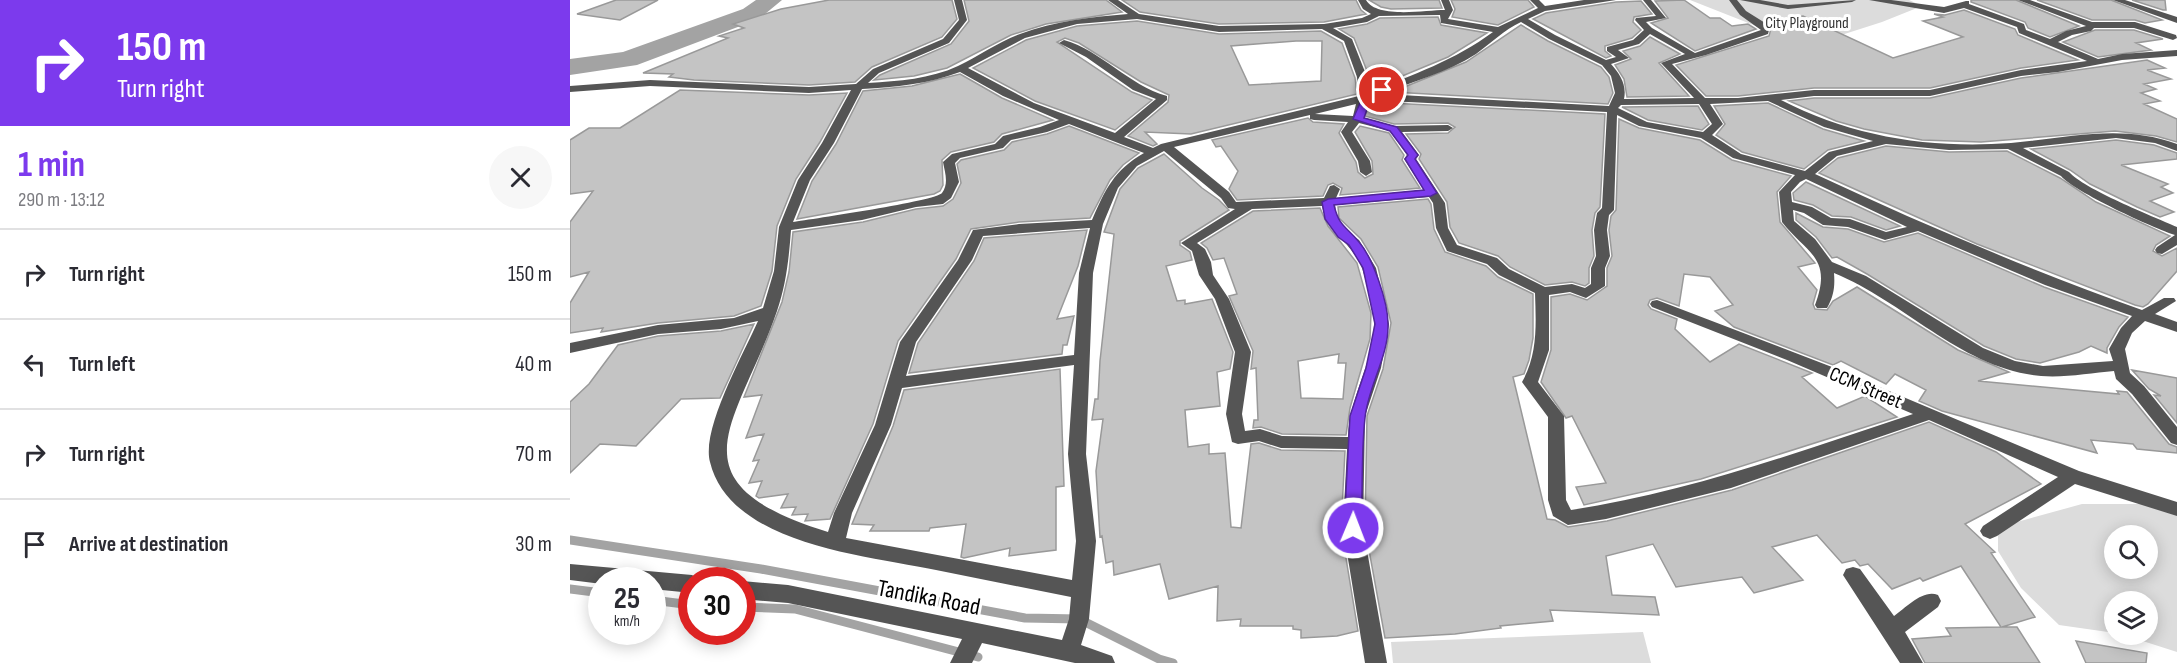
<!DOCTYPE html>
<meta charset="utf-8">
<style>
:root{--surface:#fff;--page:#f7f7f7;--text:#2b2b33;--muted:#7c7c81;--line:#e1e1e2;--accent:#7c3aed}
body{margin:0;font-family:"Sofia Sans Condensed",sans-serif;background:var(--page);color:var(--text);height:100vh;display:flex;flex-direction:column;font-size:22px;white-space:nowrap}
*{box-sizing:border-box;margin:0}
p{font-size:20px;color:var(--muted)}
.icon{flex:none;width:33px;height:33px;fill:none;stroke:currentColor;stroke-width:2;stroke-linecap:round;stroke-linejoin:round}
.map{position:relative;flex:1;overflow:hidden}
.side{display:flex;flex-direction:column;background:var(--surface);width:570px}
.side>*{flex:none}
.banner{background:#7c3aed;color:#fff;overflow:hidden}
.buttons{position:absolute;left:1534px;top:525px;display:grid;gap:12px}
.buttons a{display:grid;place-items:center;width:54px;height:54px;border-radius:50%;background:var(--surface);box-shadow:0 3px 15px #0003;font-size:30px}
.speed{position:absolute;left:18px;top:567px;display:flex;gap:12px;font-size:30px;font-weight:700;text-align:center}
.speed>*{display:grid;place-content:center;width:78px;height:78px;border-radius:50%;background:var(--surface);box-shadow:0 3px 15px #0003;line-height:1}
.speed small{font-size:15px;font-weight:400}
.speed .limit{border:9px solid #d22;background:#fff;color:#111}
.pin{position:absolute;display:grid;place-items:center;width:51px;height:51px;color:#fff;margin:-26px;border:3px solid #fff;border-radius:50%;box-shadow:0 2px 6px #0007}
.me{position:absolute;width:66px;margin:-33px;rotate:1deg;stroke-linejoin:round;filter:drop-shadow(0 0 4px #0008)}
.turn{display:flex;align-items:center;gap:21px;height:126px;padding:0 18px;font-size:27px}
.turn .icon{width:78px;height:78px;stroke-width:2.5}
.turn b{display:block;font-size:42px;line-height:51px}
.round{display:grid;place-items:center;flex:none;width:63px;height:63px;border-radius:32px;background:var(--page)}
.summary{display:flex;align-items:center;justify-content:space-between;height:102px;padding:0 18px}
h1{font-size:36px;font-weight:700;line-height:45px;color:var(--accent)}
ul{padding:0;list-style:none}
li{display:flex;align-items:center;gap:18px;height:90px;padding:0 18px;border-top:2px solid var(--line)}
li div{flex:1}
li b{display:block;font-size:22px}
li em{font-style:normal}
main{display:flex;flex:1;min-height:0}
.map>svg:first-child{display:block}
.green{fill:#dcdcdc;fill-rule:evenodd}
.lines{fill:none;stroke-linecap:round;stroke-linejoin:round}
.stream{stroke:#a3a3a3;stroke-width:9}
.river{fill:#a3a3a3;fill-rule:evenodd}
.building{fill:#c4c4c4;stroke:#999;stroke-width:1.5;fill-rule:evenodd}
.minor{fill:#555;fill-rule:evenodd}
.route{fill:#7c3aed;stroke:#51269a;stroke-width:1.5}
.labels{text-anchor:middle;stroke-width:6;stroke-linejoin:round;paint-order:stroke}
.far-park-label{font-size:16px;fill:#333;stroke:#fff}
.street-label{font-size:20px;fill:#000;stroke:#fff}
.near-street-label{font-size:24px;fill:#000;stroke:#fff}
</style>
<main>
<section class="side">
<div class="banner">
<div class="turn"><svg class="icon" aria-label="right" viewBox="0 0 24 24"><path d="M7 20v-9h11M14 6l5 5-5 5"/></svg><div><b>150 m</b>Turn right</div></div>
</div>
<div class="summary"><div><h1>1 min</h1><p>290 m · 13:12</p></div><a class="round"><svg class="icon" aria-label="close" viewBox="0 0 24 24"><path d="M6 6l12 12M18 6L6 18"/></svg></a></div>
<ul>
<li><svg class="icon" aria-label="right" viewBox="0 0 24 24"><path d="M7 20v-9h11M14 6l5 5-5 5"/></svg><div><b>Turn right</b></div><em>150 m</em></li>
<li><svg class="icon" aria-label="left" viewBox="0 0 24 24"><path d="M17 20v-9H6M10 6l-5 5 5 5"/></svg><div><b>Turn left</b></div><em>40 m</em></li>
<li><svg class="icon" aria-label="right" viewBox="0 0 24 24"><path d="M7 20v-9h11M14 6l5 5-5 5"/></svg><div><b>Turn right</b></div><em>70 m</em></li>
<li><svg class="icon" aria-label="arrive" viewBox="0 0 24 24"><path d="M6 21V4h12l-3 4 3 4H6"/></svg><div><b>Arrive at destination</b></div><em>30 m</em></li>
</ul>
</section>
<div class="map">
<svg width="1607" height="663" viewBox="0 0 1607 663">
<rect width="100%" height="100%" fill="#fff"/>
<path class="green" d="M1120 0H1339L1352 6 1312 22 1237 46Z
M1512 504H1579L1607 515V652L1554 635 1578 634V602H1545V633L1489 625 1451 588 1428 551V534L1447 522ZM1545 536H1578V568H1545Z
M1073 632 1081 663H823L821 642Z"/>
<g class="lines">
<path class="stream" d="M0 540 191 569 455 618 509 619 589 659 603 663
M0 589 32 593
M82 600 122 605
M172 607 225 609 408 657"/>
<path class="river" d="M186 0H212L189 19 67 65 0 75V59L53 52 173 9Z"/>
</g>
<path class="building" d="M46 0H88L50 20 7 14Z
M259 0H382L387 19 372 37 302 67 285 82 239 85 124 80 99 77 103 74 73 73 158 38 149 36 174 28 163 24 211 9Z
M394 0H536L552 12 476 24 441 35 377 68 344 76 304 80 310 75 381 44 399 21Z
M552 0H786L791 10 796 14 754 22 649 24 570 12Z
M799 0H869L872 8 821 9 811 7Z
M881 0H958L964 7 928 25 882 17 885 9Z
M1114 0 1140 18H1150L1162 26 1178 24 1186 29 1125 51 1081 23 1098 18 1085 1Z
M1401 0H1446L1509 26 1480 37 1458 28 1455 22 1401 2Z
M1467 0H1541L1592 20 1575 23 1565 20H1522Z
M1562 0H1595L1596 10H1593Z
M1071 1 1082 14 1064 17 1063 22 1071 30 1062 38 1035 46V51L1041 56 1036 58 963 19 976 13 1046 2Z
M1394 10 1445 29 1448 35 1508 60 1451 68 1360 88H1244L1168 96H1136L1106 65 1199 36 1202 25 1197 21 1233 16 1323 58 1393 37 1353 21 1373 17 1364 14 1375 15Z
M868 17 871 25 917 33 878 57 801 89 799 76 784 38 769 29 797 24 810 18Z
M567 21 649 34 751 31 772 43 785 78 787 94 621 134 575 132 587 144 583 146 558 136 598 102 599 95 571 82 509 43 495 38 487 42 562 92 582 100 545 130 465 101 403 68 456 40 507 26ZM726 41H752L751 81 679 85 661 46Z
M951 25 978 41 1031 67 1039 77 1043 93 1038 104 822 92 896 62Z
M1525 30H1564L1593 39 1566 43 1581 50 1528 57 1493 42Z
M1080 37 1110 54 1089 63 1119 96 1057 97 1054 79 1045 65 1061 59 1053 51 1070 46Z
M1577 60 1595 68 1577 70 1601 79 1574 84 1586 89 1571 93 1590 101 1574 104 1607 119V142L1586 136 1545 131 1411 142 1352 140 1294 129 1266 121 1219 101 1244 98H1360L1451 78Z
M390 74 432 98 483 120 432 134 424 142 381 152 372 160 373 185 370 191 364 194 227 219 242 181 266 144 293 91 342 86Z
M110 90 239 95 277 93 250 142 226 179 207 226 202 271 191 306 164 316 88 323 31 332 33 328 0 333V303L19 272 0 277V222L23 191 0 194V140L19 128H50Z
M800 102 1035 114 1030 207 1025 213 1022 230 1024 256 1019 268V283L1015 286 1002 282 975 285 940 267 928 256 889 243 880 227 877 202 849 159 851 154 836 134 878 133 885 127 878 123 824 124 795 116Z
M1198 103 1253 129 1294 141 1258 150 1234 169 1172 152 1146 135 1155 124 1144 106Z
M1128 106 1139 124 1132 130 1078 120 1052 107Z
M738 118 743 122 774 124 769 133 786 162 788 172 795 178 803 174 802 161 785 132 790 126 819 133 834 155 832 160 850 188 770 195 772 188 763 183 758 185 753 196 667 200 659 189 668 171 651 146 646 147 642 140Z
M1049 119 1069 128 1130 140 1162 160 1221 176 1207 192 1210 222 1245 263 1228 267 1247 290 1243 304 1245 309 1257 310 1263 301 1287 287 1388 350 1439 372 1408 381 1549 394 1547 391 1557 392 1599 444 1607 447V453L1567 449 1563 444 1521 440 1527 453 1372 411 1349 401 1356 390 1325 374 1316 384 1271 361 1263 365 1164 327 1145 311 1163 305 1140 277 1114 274 1109 306 1087 298 1080 300 1078 305 1081 309 1107 319 1105 329 1140 362 1169 344 1242 373 1232 377 1267 408 1295 396 1327 417 1131 479 1014 505 1006 487 1036 483 1002 416 996 418 971 382 981 350V297L1000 294 1017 300 1037 286V268L1042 256 1039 230 1041 216 1046 210Z
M499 126 569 153 553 165 540 180 520 218 449 222 401 229 386 259 328 341 303 424 260 519 235 521 238 514 222 515 226 507 211 508 218 494 189 498 186 496 192 481 179 483 189 460 183 461 194 434 176 438 192 395 174 397 212 302 219 272 223 232 293 222 346 209 373 206 383 199 391 183 387 164 391 160 434 150 442 142 477 134Z
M1546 140 1584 145 1607 153V159L1551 165 1598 184 1591 187 1603 193 1580 201 1604 212 1590 217 1567 207 1520 184 1500 170 1461 149Z
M1316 146 1379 152 1437 151 1490 178 1526 202 1600 236 1586 245 1583 251 1592 256 1607 248V271L1578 304 1573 307 1565 305 1407 244 1249 173 1268 158Z
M594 154 632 188 649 200 659 210 610 241V245L620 252 622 260 596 266 607 301 615 300V304L642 299 663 352 660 369 647 372 650 406 615 410 618 447 639 444V454L655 453 661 527 671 528 681 444 689 443 711 450 775 451 771 528 788 631 767 636 731 638V630L723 629V626H670L671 619 647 621 648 586 599 599 590 564 544 575 543 561 536 563 532 536 530 537 526 471 533 419 522 420 525 399H528L530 361 544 234 534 232 550 189 568 168Z
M1236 182 1330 226 1316 230 1281 217 1262 216 1243 205 1224 200 1223 193Z
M858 199 861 204 864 229 875 252 916 266 928 277 963 294V338L959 360 954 374 943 377 977 519 985 520 998 527 1037 521 1162 490 1359 422 1426 452 1471 484 1395 524 1425 552 1421 553 1465 617 1432 627H1447L1470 663H1355L1342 639 1381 636 1376 628 1431 627 1391 566 1353 581 1350 578 1322 589 1298 564 1290 566 1285 560 1272 563 1247 535 1202 547 1233 580 1184 593 1172 577 1106 587 1083 544 1036 556 1042 595 1085 597 1089 615 980 610 983 621 930 626 931 628 885 634 815 638 795 528 797 416 813 369 821 323 808 267 791 239 769 218 768 207Z
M750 208 758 226 787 263 801 313 800 339 780 408 776 435 712 434 691 427 683 428 684 420H688L686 368 681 369 683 351 659 296 667 294 654 258 643 260 637 248 631 243 683 211ZM769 354 768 363H776L773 399 731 398 728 361Z
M1226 213 1253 227 1278 229 1314 242 1348 233 1474 287 1558 317 1549 327 1537 348V353L1521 346 1509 352 1470 363 1446 359 1414 346 1297 274 1267 257 1262 258 1246 237 1226 220Z
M517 230 508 266 487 319 504 316 497 345H493L492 354 339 373 348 343 404 261 414 238Z
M184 324 150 398 111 399 66 446 30 444 0 473V402L19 384 48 345 88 336 151 331Z
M490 369 494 486 486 487V550L439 556 440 548 394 558 391 557 396 524 360 528 359 531H300L304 525 282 524 323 426 334 390Z
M1562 370 1607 378V423L1584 395 1591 396 1579 389Z
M1506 641 1577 653 1576 663H1516Z"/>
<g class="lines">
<path class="minor" d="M384 0H392L397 20 379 43 309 73 298 83C329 81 360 79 388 66 409 56 428 42 450 34 485 21 521 17 558 14L538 0H548L569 14 649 26 754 24 792 18 801 14 793 9 788 0H796C807 19 855 10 875 10L871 0H879L883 10 878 19 928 27 968 8 960 0H969L975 6 1014 0H1046L975 11 958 19 985 35 1036 60 1046 57 1037 51V47L1063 40 1074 30 1065 20 1066 18 1086 16 1073 0H1081L1096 18 1076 22 1082 28 1125 53 1191 30 1170 15 1159 0H1167L1176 11 1200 26 1198 34 1136 55 1102 64 1135 98H1168L1244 90H1360L1451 70 1517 61 1449 33 1447 27 1394 8 1374 13 1299 0H1321L1374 7 1396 1H1399V4L1454 24 1456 30 1480 39 1496 31 1516 26 1448 0H1460L1522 22H1565L1606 35 1607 38 1603 40 1564 28H1524L1521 31 1502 35 1488 42 1528 59 1552 54 1607 50V56L1552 60 1488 72 1451 76 1360 96H1244L1211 100C1282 137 1361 149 1441 143 1498 138 1551 123 1607 144V151L1585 143 1546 138 1453 148 1499 172C1514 189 1582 216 1607 227V245L1592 254 1587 253 1585 250 1587 247 1605 235C1585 229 1503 191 1491 176L1438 149 1379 150 1316 144 1267 156 1245 174C1352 224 1460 270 1572 310L1594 298H1604L1606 301 1585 314 1607 322V332L1575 321 1562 333 1555 349 1560 373 1574 386 1607 427V445L1601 443 1562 394 1546 379 1544 371C1521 373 1494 378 1471 376 1392 369 1335 302 1264 273 1265 286 1264 296 1257 308H1247L1245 305C1263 257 1237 254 1212 222L1209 192 1225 175 1163 158 1131 138 1069 126 1047 115 1044 210 1039 215 1037 230 1040 256 1035 268V286L1016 298 1000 292 979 295V350L968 382 994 416 996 500 1001 510C1119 492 1231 451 1343 414L1217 360 1082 307 1080 304 1082 301 1087 300 1262 367 1509 471 1607 502V516L1505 484 1427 536 1420 539 1413 536 1410 531 1413 526 1488 477 1359 420 1161 488 1036 519 998 525 983 516 978 500V417L952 382C968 354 966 324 965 293L929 275 917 264 877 251 866 228 863 203 859 197 765 205 767 219 777 231 789 240 806 268 819 324 811 368 795 416 793 528 817 663H795L773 528 777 449 711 448 689 441 668 444 662 442 656 414 665 352 645 299 629 275 622 251 611 243 665 209 658 208 651 198 594 151 567 166 548 188 533 224 523 273 516 454 526 541 519 619 511 645 542 656 545 663H505L412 643 402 663H380L392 639 218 603 172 599V581L218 585 492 640 499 619 501 597C456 588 411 579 366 570 298 556 160 545 140 462 131 429 174 353 188 321L151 329 88 334 0 353V343L88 325 164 318 193 308 204 271 209 227 228 180 252 143 281 90 239 93 80 86 0 92V86L80 80 239 87 286 84 303 69 373 39 389 20ZM870 15 871 23 923 32C885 60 843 75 799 92L797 77 782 39 763 28 797 22 809 16ZM567 19 649 32 752 29 774 41 787 77 789 96 591 144 583 148 554 137 597 100V96C558 85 532 51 494 40L489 43 516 57 563 90 586 99 545 133 464 103 398 68 455 38 507 24ZM951 22 979 39 1032 65 1041 76 1045 93 1039 106 811 94C842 82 878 72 906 54 921 43 934 30 951 22ZM1080 34 1115 54 1091 63 1124 98 1054 99C1057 85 1050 74 1041 64L1059 58 1048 50 1069 44ZM390 72 433 96 489 120 470 127 433 136 425 144 382 154 373 162C375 173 379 183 372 193 366 201 242 219 223 222L240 180 264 143 292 89C326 87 358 84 390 72ZM799 100 1037 112 1032 208 1027 213 1024 230 1026 256 1021 268V284L1015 288 1002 284 975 287 939 269 927 258 887 245 878 228 875 203 846 159 849 155 832 132 878 131 883 128 878 125 824 126 792 117ZM1198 101 1254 127 1303 141 1259 152 1235 171 1171 154 1142 135 1153 124 1140 104ZM786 104 783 116 745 114ZM1129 104 1142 124 1133 132 1077 122 1048 108 1051 105ZM740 115V119L744 120 778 122 771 132 788 161 790 172 796 176 802 172 800 161 782 132 789 123 820 131 837 155 834 159 854 190 766 198 770 189 764 185 760 186 754 198 666 202 659 192 604 147ZM499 124 574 153C544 170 535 190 522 220L449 224 403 230 388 260 330 342 305 425 264 513 258 532C96 482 168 424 207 311 216 285 219 258 221 230L292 220 346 207 373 204 381 198 389 182 385 163 390 158 433 148 441 140 477 132ZM1236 179 1337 227 1316 232 1280 219 1261 218 1242 207 1222 202 1221 192 1230 182ZM752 206C758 235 785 244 793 271 797 285 805 311 804 325 803 364 779 398 778 437L712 436 690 429 675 431 672 414 681 352 659 299 643 275 641 262 635 249 627 243 682 209ZM1223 210 1234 213 1253 225 1278 227 1315 240 1348 231 1475 285 1562 316 1551 328 1539 349 1543 361 1473 366 1445 361 1413 348 1296 276 1262 262 1245 239 1224 221ZM520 228 509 273 504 355 336 376 346 342 402 260 413 236ZM504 365 498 454 506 541 502 580 276 538 282 513 321 425 332 388Z
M1170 0H1190L1218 5 1286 0 1282 2 1218 9Z
M1543 0H1555L1607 17V23Z
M0 564 122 575 130 580H122V593L82 589V580H32V584L0 580Z
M1283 567 1290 569 1324 616C1337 607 1353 589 1368 595L1371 601 1368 607 1335 632 1353 663H1330L1273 575 1276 569Z"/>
</g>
<path class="route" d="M808 88 816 90 801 98 794 118 827 127 848 155 845 159 867 193 861 196 764 205C769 227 777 227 789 242 803 258 818 302 818 324 819 356 798 386 795 418 791 454 793 492 791 528L789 533 783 535 777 533 774 528 780 416 796 368 805 324 793 268 779 245 768 237 755 219 752 202 758 199 854 190 835 159 838 155 820 131 783 119 794 94Z"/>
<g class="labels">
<g class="far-park-label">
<text x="1237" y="28">City Playground</text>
</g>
<g class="street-label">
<text transform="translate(1296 387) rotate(23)" y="7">CCM Street</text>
</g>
<g class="near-street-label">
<text transform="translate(359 597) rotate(11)" y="8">Tandika Road</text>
</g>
</g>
</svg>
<div class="buttons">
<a><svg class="icon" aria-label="search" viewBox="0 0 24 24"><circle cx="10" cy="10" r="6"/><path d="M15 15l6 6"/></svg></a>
<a><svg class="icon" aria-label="layers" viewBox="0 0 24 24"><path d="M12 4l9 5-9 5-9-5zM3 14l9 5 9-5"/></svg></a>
</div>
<div class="speed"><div>25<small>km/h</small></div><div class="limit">30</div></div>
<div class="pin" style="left:812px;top:90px;background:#d93025"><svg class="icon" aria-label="arrive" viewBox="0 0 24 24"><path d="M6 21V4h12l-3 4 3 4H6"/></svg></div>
<svg class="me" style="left:783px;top:528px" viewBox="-20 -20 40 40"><circle r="17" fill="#7c3aed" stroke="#fff" stroke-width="3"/><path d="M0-11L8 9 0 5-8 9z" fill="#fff"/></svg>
</div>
</main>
